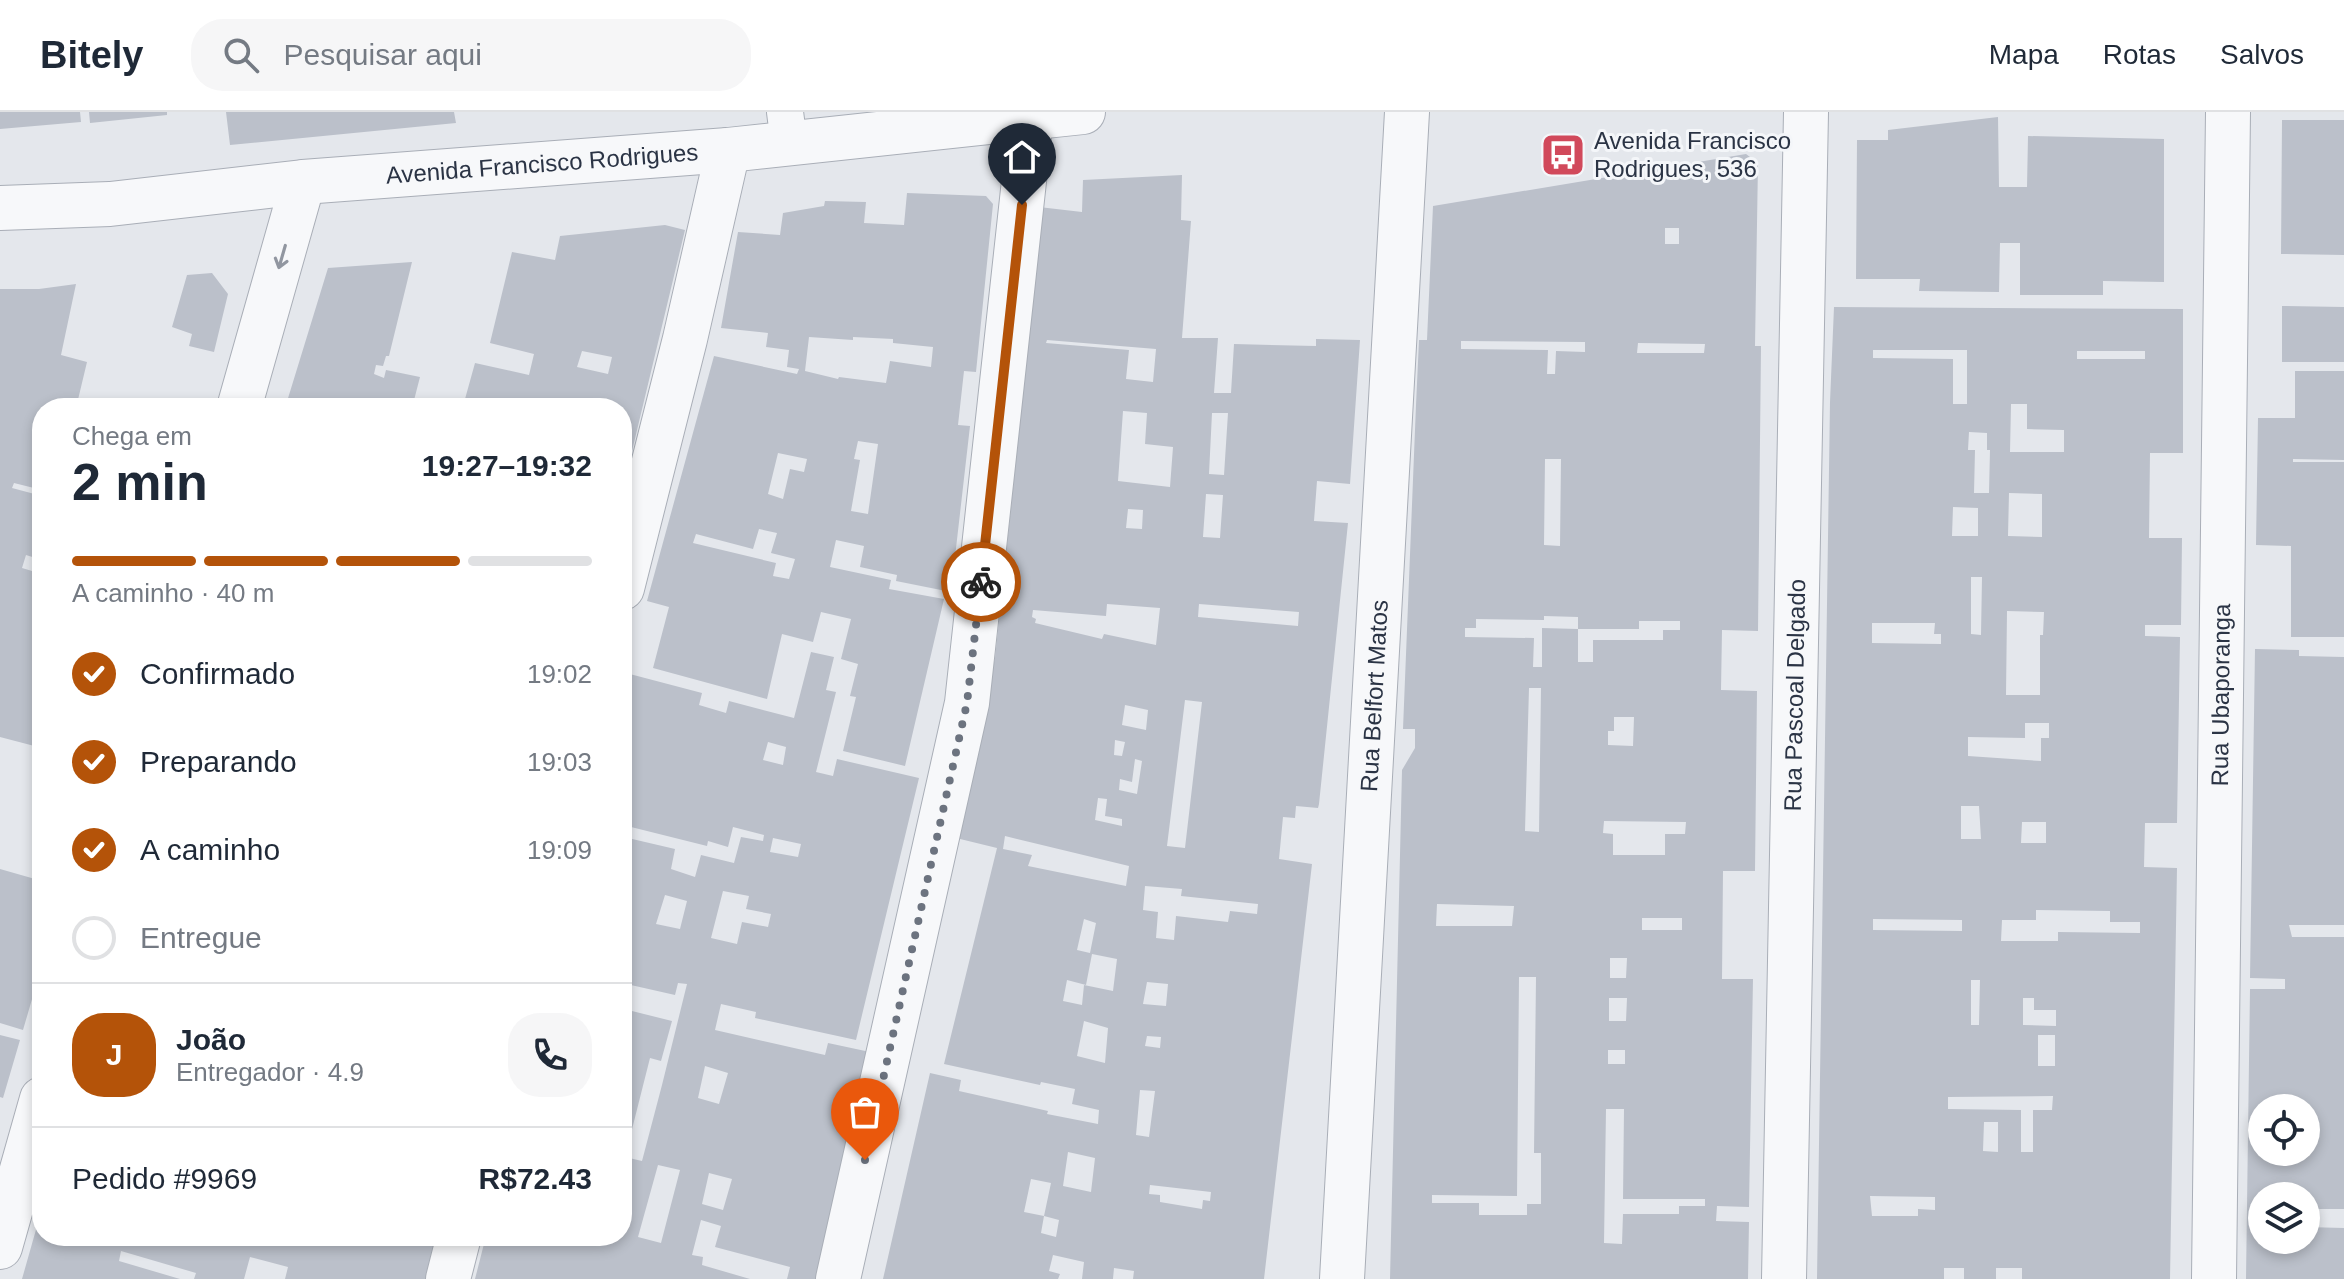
<!DOCTYPE html>
<html lang="pt">
<meta charset="utf-8">
<style>
:root{--surface:#fff;--page:#f6f6f7;--text:#1f2937;--muted:#747a83;--line:#e0e1e3;--accent:#b45309}
body{margin:0;font-family:Helvetica,sans-serif;background:var(--page);color:var(--text);height:100vh;display:flex;flex-direction:column;font-size:30px;white-space:nowrap}
*{box-sizing:border-box;margin:0}
p{font-size:26px;color:var(--muted)}
.icon{flex:none;width:44px;height:44px;fill:none;stroke:currentColor;stroke-width:2;stroke-linecap:round;stroke-linejoin:round}
.map{position:relative;flex:1;overflow:hidden}
.panel{position:absolute;left:32px;top:286px;width:600px;height:848px;display:flex;flex-direction:column;background:var(--surface);border-radius:32px;box-shadow:0 4px 12px #0003}
.panel>*{flex:none}
.fabs{position:absolute;left:2248px;top:982px;display:grid;gap:16px}
.fabs a{display:grid;place-items:center;width:72px;height:72px;border-radius:50%;background:var(--surface);box-shadow:0 4px 12px #0003;font-size:40px}
.pin{position:absolute;display:grid;place-items:center;width:68px;height:68px;color:#fff;margin:-82px -34px;border-radius:50% 50% 50% 0;rotate:-45deg;box-shadow:0 0 8px #0007}
.pin .icon{rotate:45deg}
.courier{position:absolute;display:grid;place-items:center;width:80px;height:80px;margin:-40px;border:6px solid #b45309;border-radius:50%;background:#fff;color:#222;box-shadow:0 2px 10px #0007}
.overview em{font-style:normal;font-weight:700}
.overview div{display:flex;flex-direction:column-reverse}
.overview{display:flex;align-items:center;justify-content:space-between;height:136px;padding:0 40px}
h1{font-size:52px;font-weight:700;line-height:60px}
.bar{display:grid;grid-template-columns:repeat(4,1fr);gap:12px 8px;align-content:center;height:96px;padding:0 40px}
.bar i{height:10px;border-radius:6px;background:var(--line)}
.bar .active{background:var(--accent)}
.bar p{grid-column:span 4}
.line{display:flex;align-items:center;gap:20px;padding:0 40px;border-top:2px solid var(--line)}
.line div{flex:1}
.round{display:grid;place-items:center;flex:none;width:84px;height:84px;border-radius:32px;background:var(--page)}
ol{padding:0 40px;list-style:none}
li{display:flex;align-items:center;gap:24px;height:88px}
li p{margin-inline-start:auto}
li .icon{padding:8px;border-radius:50%;background:var(--accent);color:#fff;stroke-width:4}
li:last-child{color:var(--muted)}
li i{width:44px;height:44px;border:4px solid var(--line);border-radius:50%}
header{display:flex;align-items:center;gap:48px;box-sizing:border-box;height:112px;padding:0 40px;background:var(--surface);border-bottom:2px solid var(--line)}
header strong{font-size:38px}
nav{display:flex;gap:44px;margin-inline-start:auto;font-size:28px}
.search{width:560px;height:72px;background:var(--page);display:flex;align-items:center;gap:20px;box-sizing:border-box;padding:0 28px;border-radius:32px;color:var(--muted);font-size:30px}
.map>svg:first-child{display:block}
.building{fill:#bbc0ca;fill-rule:evenodd}
.lines{fill:none;stroke-linecap:round;stroke-linejoin:round}
.service-casing{stroke:#a9aeb7;stroke-width:38}
.minor-casing{stroke:#a9aeb7;stroke-width:46}
.service{stroke:#f7f8fa;stroke-width:36}
.minor{stroke:#f7f8fa;stroke-width:44}
.oneway{stroke:#9196a0}
.done{stroke:#6c737f;stroke-width:8;stroke-dasharray:0 14.4}
.route{stroke:#b45309;stroke-width:10}
.labels{text-anchor:middle;stroke-width:6;stroke-linejoin:round;paint-order:stroke}
.poi-label{font-size:24px;fill:#2b3445;stroke:#f4f6f9;text-anchor:start}
.street-label{font-size:24px;fill:#2b3445;stroke:#f4f6f9}
</style>
<header>
<strong>Bitely</strong>
<div class="search"><svg class="icon" aria-label="search" viewBox="0 0 24 24"><circle cx="10" cy="10" r="6"/><path d="M15 15l6 6"/></svg>Pesquisar aqui</div>
<nav><a>Mapa</a><a>Rotas</a><a>Salvos</a></nav>
</header>
<div class="map">
<svg width="2344" height="1167" viewBox="0 0 2344 1167">
<rect width="100%" height="100%" fill="#e4e7ec"/>
<path class="building" d="M 0,0 L 80,0 L 81,10 L 0,17 Z
M 89,0 L 167,0 L 167,3 L 90,11 Z
M 226,0 L 454,0 L 456,11 L 230,33 Z
M 1998,5 L 1999,75 L 2027,75 L 2028,24 L 2164,27 L 2164,170 L 2103,169 L 2103,183 L 2020,183 L 2020,131 L 2000,131 L 1999,180 L 1919,179 L 1920,167 L 1856,167 L 1857,28 L 1888,28 L 1888,18 Z
M 2282,8 L 2344,8 L 2344,143 L 2281,142 Z
M 1746,42 L 1758,51 L 1755,234 L 1761,234 L 1758,519 L 1722,518 L 1721,578 L 1757,579 L 1755,759 L 1723,759 L 1722,867 L 1753,867 L 1749,1095 L 1717,1094 L 1716,1109 L 1749,1110 L 1748,1167 L 1390,1167 L 1402,658 L 1415,636 L 1415,617 L 1403,617 L 1416,293 L 1419,228 L 1427,228 L 1433,94 ZM 1665,116 L 1679,116 L 1679,132 L 1665,132 ZM 1461,229 L 1585,230 L 1585,240 L 1556,239 L 1555,262 L 1547,262 L 1548,238 L 1461,237 ZM 1638,231 L 1705,232 L 1704,241 L 1637,241 ZM 1545,347 L 1561,347 L 1560,434 L 1544,433 ZM 1544,504 L 1578,505 L 1578,517 L 1639,517 L 1639,509 L 1680,509 L 1680,518 L 1663,518 L 1663,528 L 1593,528 L 1593,550 L 1578,550 L 1578,517 L 1542,516 L 1542,555 L 1533,555 L 1534,526 L 1465,525 L 1465,516 L 1476,516 L 1476,507 L 1544,508 ZM 1529,576 L 1541,576 L 1539,720 L 1525,719 ZM 1614,605 L 1634,605 L 1633,634 L 1608,633 L 1608,619 L 1614,619 ZM 1604,709 L 1686,710 L 1685,722 L 1665,722 L 1665,743 L 1613,743 L 1613,722 L 1603,721 ZM 1437,792 L 1514,794 L 1512,814 L 1436,814 ZM 1642,806 L 1682,806 L 1682,818 L 1642,818 ZM 1610,846 L 1627,846 L 1626,866 L 1610,866 ZM 1519,865 L 1536,865 L 1534,1041 L 1541,1041 L 1541,1092 L 1527,1092 L 1527,1103 L 1479,1103 L 1479,1091 L 1432,1091 L 1432,1083 L 1517,1084 ZM 1609,886 L 1627,886 L 1626,909 L 1609,909 ZM 1608,938 L 1625,938 L 1625,952 L 1608,952 ZM 1606,997 L 1624,997 L 1623,1087 L 1705,1087 L 1705,1094 L 1679,1094 L 1679,1102 L 1623,1102 L 1622,1132 L 1604,1131 Z
M 1182,63 L 1181,108 L 1191,109 L 1182,226 L 1218,226 L 1214,281 L 1231,281 L 1234,232 L 1316,234 L 1316,227 L 1360,228 L 1350,372 L 1317,369 L 1314,409 L 1348,411 L 1319,692 L 1318,696 L 1296,694 L 1295,706 L 1283,705 L 1279,747 L 1312,752 L 1264,1167 L 1133,1167 L 1134,1159 L 1114,1156 L 1113,1167 L 1082,1167 L 1084,1150 L 1053,1143 L 1049,1159 L 1060,1162 L 1058,1167 L 883,1167 L 930,961 L 961,968 L 959,979 L 1048,999 L 1047,1002 L 1098,1012 L 1099,998 L 1072,992 L 1075,977 L 1041,970 L 1040,973 L 944,952 L 997,736 L 956,726 L 995,546 L 1029,226 L 1039,95 L 1082,100 L 1083,68 ZM 1047,228 L 1156,237 L 1153,270 L 1126,267 L 1129,238 L 1046,231 ZM 1123,299 L 1147,301 L 1145,332 L 1173,335 L 1170,375 L 1118,369 ZM 1212,301 L 1228,301 L 1224,363 L 1209,362 ZM 1206,382 L 1223,383 L 1220,426 L 1203,425 ZM 1128,397 L 1143,398 L 1142,417 L 1126,416 ZM 1107,492 L 1160,496 L 1156,533 L 1104,522 L 1102,527 L 1035,511 L 1036,507 L 1032,505 L 1033,498 L 1106,504 ZM 1199,492 L 1299,500 L 1298,514 L 1198,505 ZM 1185,588 L 1202,590 L 1185,736 L 1167,734 ZM 1125,593 L 1148,598 L 1146,618 L 1122,613 ZM 1115,628 L 1125,630 L 1122,644 L 1114,643 ZM 1135,647 L 1142,649 L 1137,682 L 1119,678 L 1120,667 L 1132,670 ZM 1098,686 L 1107,687 L 1105,704 L 1122,707 L 1122,714 L 1095,708 ZM 1005,724 L 1129,754 L 1126,774 L 1028,754 L 1032,743 L 1003,737 ZM 1145,774 L 1182,777 L 1181,784 L 1258,792 L 1257,802 L 1230,799 L 1228,810 L 1176,804 L 1174,828 L 1156,826 L 1158,800 L 1143,798 ZM 1084,807 L 1096,811 L 1090,841 L 1077,838 ZM 1092,842 L 1117,847 L 1113,879 L 1084,873 L 1082,893 L 1063,889 L 1067,868 L 1086,873 ZM 1147,870 L 1168,872 L 1166,894 L 1143,892 ZM 1084,909 L 1108,916 L 1105,951 L 1077,944 ZM 1147,924 L 1161,925 L 1160,936 L 1145,934 ZM 1140,978 L 1155,979 L 1149,1025 L 1136,1023 ZM 1068,1040 L 1095,1046 L 1091,1080 L 1063,1074 ZM 1031,1067 L 1051,1071 L 1044,1104 L 1024,1100 ZM 1150,1073 L 1211,1080 L 1210,1089 L 1203,1088 L 1202,1097 L 1160,1090 L 1160,1083 L 1149,1082 ZM 1044,1104 L 1059,1108 L 1056,1125 L 1041,1121 Z
M 907,81 L 986,84 L 993,92 L 976,260 L 964,259 L 958,313 L 970,314 L 951,480 L 896,469 L 897,463 L 860,455 L 864,434 L 836,428 L 830,455 L 891,468 L 889,477 L 944,487 L 905,654 L 843,639 L 856,585 L 850,584 L 858,552 L 841,547 L 851,507 L 821,500 L 813,530 L 782,522 L 767,587 L 653,556 L 669,495 L 647,489 L 714,244 L 797,262 L 799,257 L 787,255 L 789,238 L 766,235 L 768,221 L 721,216 L 738,120 L 780,123 L 783,101 L 824,94 L 825,89 L 866,90 L 864,111 L 904,113 ZM 809,225 L 853,228 L 853,225 L 893,227 L 893,231 L 933,235 L 931,255 L 890,249 L 886,271 L 839,265 L 838,267 L 805,259 ZM 858,329 L 878,332 L 868,402 L 851,399 L 860,348 L 854,347 ZM 778,341 L 807,347 L 804,360 L 790,357 L 783,387 L 768,382 ZM 759,417 L 777,421 L 771,441 L 795,447 L 789,467 L 773,464 L 776,451 L 693,431 L 696,422 L 753,437 Z
M 665,113 L 685,118 L 626,364 L 622,363 L 622,296 L 490,296 L 491,293 L 465,287 L 475,251 L 529,263 L 534,242 L 490,231 L 512,140 L 555,148 L 560,124 ZM 582,239 L 612,245 L 608,262 L 577,255 Z
M 412,150 L 389,244 L 386,244 L 383,254 L 376,253 L 374,262 L 384,266 L 386,258 L 420,265 L 412,296 L 285,296 L 328,156 Z
M 212,161 L 228,182 L 214,240 L 189,234 L 192,222 L 172,215 L 187,163 Z
M 76,172 L 61,243 L 87,250 L 76,296 L 42,296 L 42,378 L 14,371 L 12,376 L 42,384 L 42,448 L 26,443 L 22,456 L 42,462 L 42,636 L 0,625 L 0,177 L 39,177 Z
M 2282,194 L 2344,195 L 2344,250 L 2282,250 Z
M 1834,195 L 2183,197 L 2183,341 L 2150,341 L 2149,426 L 2182,426 L 2181,513 L 2145,513 L 2145,524 L 2180,525 L 2177,711 L 2145,711 L 2144,755 L 2177,756 L 2170,1167 L 2022,1167 L 2022,1156 L 1996,1156 L 1996,1167 L 1964,1167 L 1964,1156 L 1944,1156 L 1944,1167 L 1817,1167 L 1830,290 ZM 1873,238 L 1967,238 L 1967,292 L 1953,292 L 1953,247 L 1873,246 ZM 2077,239 L 2145,239 L 2145,247 L 2077,247 ZM 2011,292 L 2027,292 L 2027,317 L 2064,318 L 2064,340 L 2010,340 ZM 1969,320 L 1987,321 L 1987,338 L 1990,338 L 1989,381 L 1974,381 L 1975,338 L 1968,338 ZM 2009,381 L 2042,382 L 2042,425 L 2008,424 ZM 1953,395 L 1978,396 L 1978,424 L 1952,424 ZM 1971,465 L 1982,465 L 1981,523 L 1971,522 ZM 2007,499 L 2044,500 L 2043,523 L 2040,523 L 2040,583 L 2006,583 ZM 1872,511 L 1935,511 L 1934,522 L 1941,522 L 1941,532 L 1872,531 ZM 2025,611 L 2049,611 L 2049,626 L 2041,626 L 2041,649 L 1968,644 L 1968,625 L 2025,626 ZM 1961,694 L 1979,694 L 1981,727 L 1961,727 ZM 2022,710 L 2046,710 L 2046,731 L 2021,731 ZM 2036,798 L 2110,799 L 2110,810 L 2140,810 L 2140,821 L 2058,820 L 2058,829 L 2001,829 L 2002,808 L 2036,808 ZM 1873,807 L 1962,808 L 1962,819 L 1873,818 ZM 1971,868 L 1980,868 L 1979,913 L 1971,913 ZM 2023,886 L 2034,886 L 2034,898 L 2056,898 L 2056,914 L 2023,913 ZM 2038,923 L 2055,923 L 2055,954 L 2038,954 ZM 2053,984 L 2052,998 L 2033,998 L 2033,1040 L 2021,1040 L 2021,998 L 1948,997 L 1948,985 ZM 1984,1010 L 1998,1010 L 1998,1040 L 1983,1039 ZM 1870,1084 L 1935,1085 L 1935,1098 L 1918,1097 L 1918,1104 L 1872,1104 Z
M 2295,259 L 2344,259 L 2344,348 L 2293,347 L 2293,350 L 2344,350 L 2344,525 L 2291,525 L 2291,434 L 2256,433 L 2258,306 L 2295,306 Z
M 2255,537 L 2299,538 L 2299,544 L 2344,545 L 2344,813 L 2289,813 L 2292,825 L 2344,825 L 2344,1097 L 2306,1097 L 2306,1084 L 2262,1084 L 2262,1128 L 2306,1128 L 2306,1115 L 2344,1116 L 2344,1167 L 2246,1167 L 2250,877 L 2285,877 L 2285,867 L 2250,866 ZM 2262,996 L 2306,996 L 2306,1040 L 2262,1040 Z
M 811,540 L 834,545 L 826,578 L 836,580 L 816,660 L 833,664 L 837,647 L 919,666 L 856,928 L 755,906 L 756,900 L 721,892 L 715,918 L 825,943 L 828,931 L 884,943 L 832,1167 L 787,1167 L 790,1155 L 715,1135 L 721,1114 L 701,1108 L 692,1143 L 703,1145 L 702,1153 L 750,1167 L 475,1167 L 486,1124 L 578,1124 L 601,1131 L 603,1124 L 622,1124 L 622,883 L 627,885 L 624,897 L 672,909 L 661,949 L 650,946 L 625,1045 L 642,1049 L 662,973 L 687,872 L 678,871 L 675,883 L 622,871 L 622,577 L 626,561 L 702,581 L 699,593 L 726,601 L 729,589 L 794,606 ZM 768,630 L 786,635 L 783,653 L 763,648 ZM 631,715 L 707,734 L 708,729 L 728,735 L 733,715 L 764,723 L 763,729 L 741,725 L 734,751 L 701,743 L 695,765 L 671,757 L 675,737 L 628,726 ZM 773,726 L 801,732 L 798,745 L 770,740 ZM 723,779 L 749,784 L 746,797 L 771,802 L 768,815 L 742,810 L 737,832 L 711,826 ZM 665,783 L 687,789 L 680,817 L 656,812 ZM 705,954 L 728,961 L 719,992 L 698,986 ZM 658,1053 L 680,1058 L 661,1131 L 638,1125 ZM 709,1061 L 732,1067 L 723,1098 L 702,1092 Z
M 0,757 L 42,769 L 42,853 L 23,918 L 0,911 Z
M 0,923 L 20,928 L 3,986 L 0,985 Z
M 41,1100 L 42,1124 L 208,1124 L 227,1130 L 229,1124 L 437,1124 L 426,1167 L 285,1167 L 288,1155 L 250,1145 L 244,1167 L 194,1167 L 196,1161 L 121,1139 L 119,1149 L 180,1167 L 22,1167 Z"/>
<g class="lines">
<g class="service-casing">
<path id="service" d="M 785,0 L 789,31"/>
</g>
<g class="minor-casing">
<g id="minor">
<path id="s1" d="M 0,96 L 110,92 L 303,70 L 728,38 L 1083,0"/>
<path d="M 239,296 L 303,70"/>
<path d="M 622,476 L 685,227 L 728,38"/>
<path d="M 0,1135 L 42,987"/>
<path d="M 448,1167 L 459,1124"/>
<path d="M 838,1167 L 967,591 L 1031,5"/>
<path id="s2" d="M 1342,1167 L 1407,0"/>
<path id="s3" d="M 1784,1167 L 1806,0"/>
<path id="s4" d="M 2214,1167 L 2228,0"/>
</g>
</g>
<use href="#service" class="service"/>
<use href="#minor" class="minor"/>
</g>
<defs><path id="oneway-shaft" d="M-6 0H5M1.5-3L5.5 0L1.5 3" fill="none" stroke-width="1.6" stroke-linecap="round" stroke-linejoin="round" transform="scale(2)"/></defs>
<use class="oneway" href="#oneway-shaft" transform="translate(282 145) rotate(106)"/>
<g class="lines">
<path class="done" d="M 865,1048 L 967,591 L 981,470"/>
<path class="route" d="M 981,470 L 1022,93"/>
</g>
<defs>
<g id="bus-square" transform="scale(2.3)"><rect x="-9" y="-9" width="18" height="18" rx="4" fill="#d1495b" stroke="#f4f6f9"/><path d="M-5-6H5V4H4V6H2V4H-2V6H-4V4H-5ZM-3.5-4V0h7V-4ZM-3.5 1.2v1.5H-2V1.2ZM2 1.2v1.5H3.5V1.2Z" fill="#fff"/></g>
</defs>
<g fill-rule="evenodd">
<use href="#bus-square" x="1563" y="43"/>
</g>
<g class="labels">
<g class="poi-label">
<text x="1594" y="37">Avenida Francisco<tspan x="1594" dy="28">Rodrigues, 536</tspan></text>
</g>
<g class="street-label">
<text dy="8" stroke="none"><textPath href="#s1" startOffset="544">Avenida Francisco Rodrigues</textPath></text>
<text dy="8" stroke="none"><textPath href="#s2" startOffset="584">Rua Belfort Matos</textPath></text>
<text dy="8" stroke="none"><textPath href="#s3" startOffset="584">Rua Pascoal Delgado</textPath></text>
<text dy="8" stroke="none"><textPath href="#s4" startOffset="584">Rua Ubaporanga</textPath></text>
</g>
</g>
</svg>
<div class="fabs">
<a><svg class="icon" aria-label="locate" viewBox="0 0 24 24"><circle cx="12" cy="12" r="6"/><path d="M12 2v4M12 18v4M2 12h4M18 12h4"/></svg></a>
<a><svg class="icon" aria-label="layers" viewBox="0 0 24 24"><path d="M12 4l9 5-9 5-9-5zM3 14l9 5 9-5"/></svg></a>
</div>
<div class="pin" style="left:865px;top:1048px;background:#ea580c"><svg class="icon" aria-label="bag" viewBox="0 0 24 24"><path d="M5 8h14l-1 12H6zM9 8a3 3 0 0 1 6 0"/></svg></div>
<div class="pin" style="left:1022px;top:93px;background:#1f2937"><svg class="icon" aria-label="home" viewBox="0 0 24 24"><path d="M3 11l9-7 9 7M6 9v11h12V9"/></svg></div>
<div class="courier" style="left:981px;top:470px"><svg class="icon" aria-label="bike" viewBox="0 0 24 24"><circle cx="6" cy="16" r="4"/><circle cx="18" cy="16" r="4"/><path d="M6 16l4-8h5l3 8M10 8l3 8H6M13 5h3"/></svg></div>
<section class="panel">
<div class="overview"><div><h1>2 min</h1><p>Chega em</p></div><em>19:27–19:32</em></div>
<div class="bar"><i class="active"></i><i class="active"></i><i class="active"></i><i></i><p>A caminho · 40 m</p></div>
<ol>
<li><svg class="icon" aria-label="check" viewBox="0 0 24 24"><path d="M5 12l5 5 9-10"/></svg>Confirmado<p>19:02</p></li>
<li><svg class="icon" aria-label="check" viewBox="0 0 24 24"><path d="M5 12l5 5 9-10"/></svg>Preparando<p>19:03</p></li>
<li><svg class="icon" aria-label="check" viewBox="0 0 24 24"><path d="M5 12l5 5 9-10"/></svg>A caminho<p>19:09</p></li>
<li><i></i>Entregue</li>
</ol>
<div class="line" style="height:144px"><b class="round" style="background:var(--accent);color:#fff">J</b><div><b>João</b><p>Entregador · 4.9</p></div><a class="round"><svg class="icon" aria-label="phone" viewBox="0 0 24 24"><path d="M5 4h4l2 5-3 2q2 4 5 5l2-3 5 2v4C11 20 4 13 5 4z"/></svg></a></div>
<div class="line" style="height:104px"><div>Pedido #9969</div><b>R$72.43</b></div>
</section>
</div>
